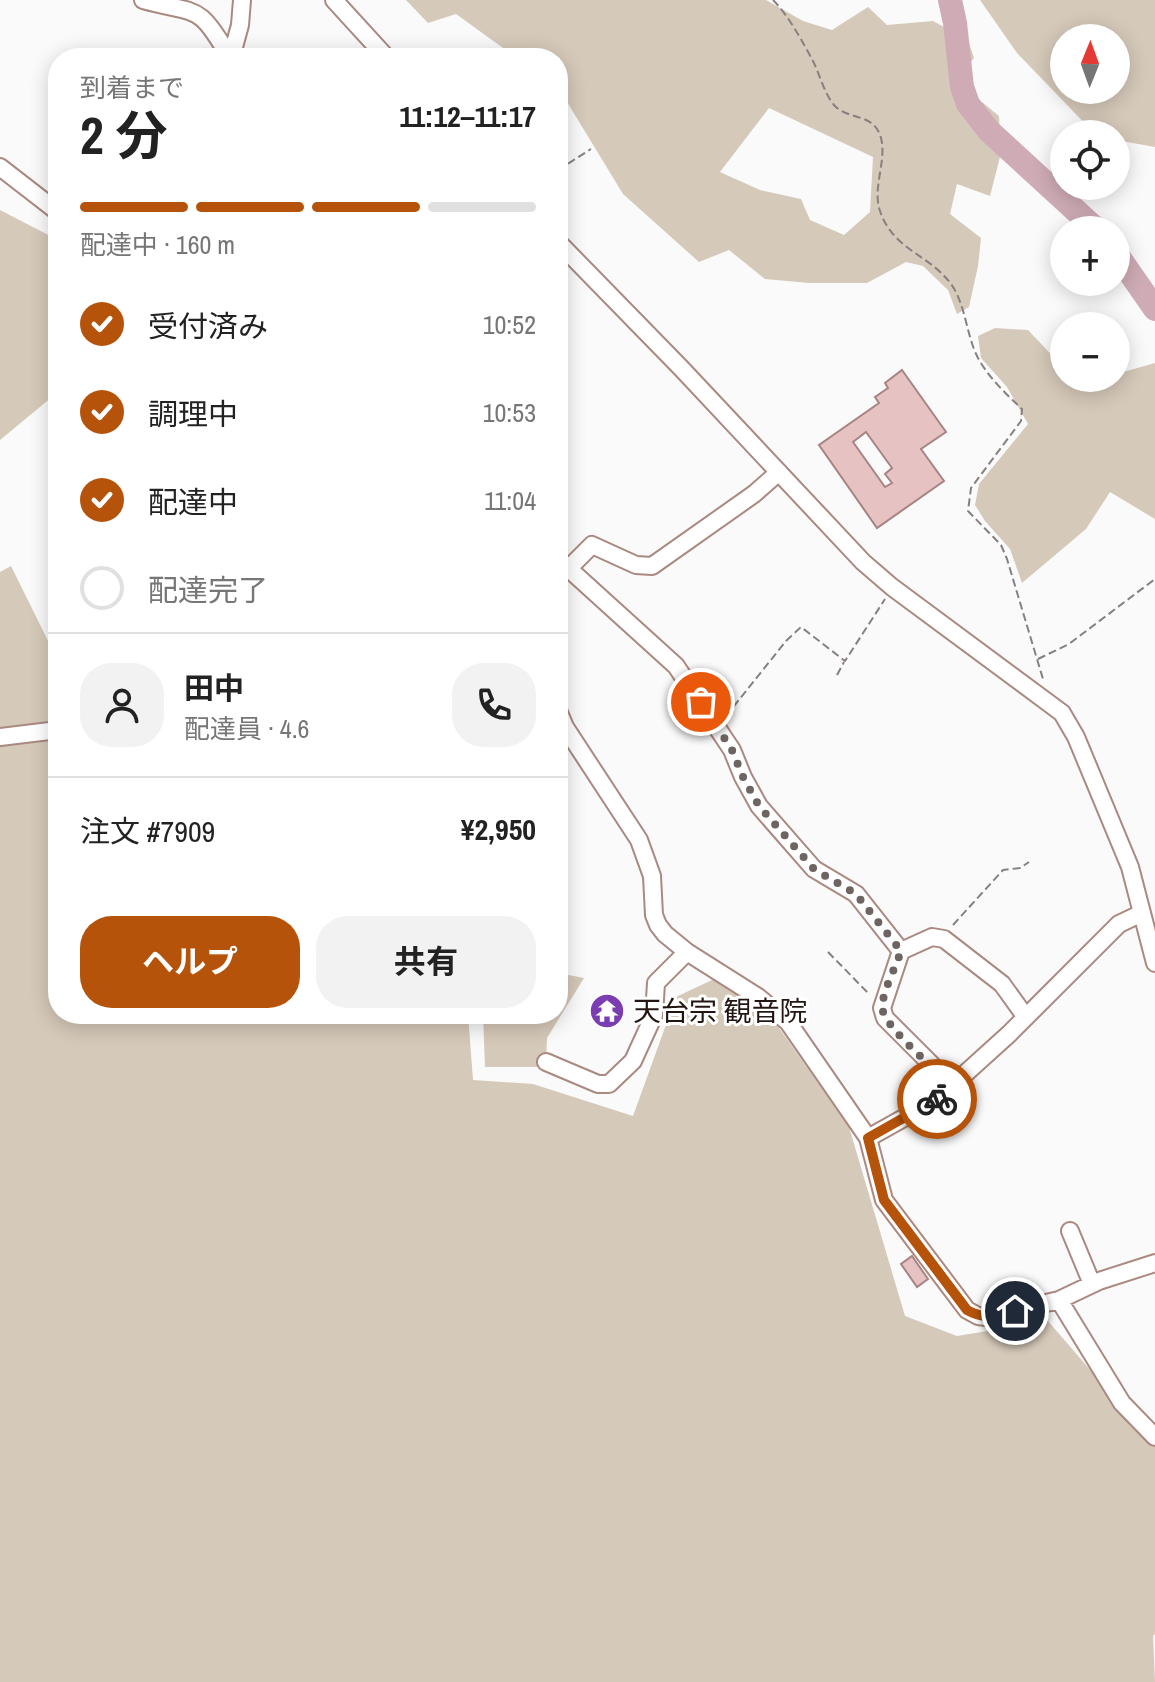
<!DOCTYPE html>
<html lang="ja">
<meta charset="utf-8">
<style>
:root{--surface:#fff;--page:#f2f2f2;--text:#222;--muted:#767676;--line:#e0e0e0;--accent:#b45309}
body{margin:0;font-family:"Archivo Narrow","Noto Sans JP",sans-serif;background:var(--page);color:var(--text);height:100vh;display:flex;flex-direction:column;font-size:30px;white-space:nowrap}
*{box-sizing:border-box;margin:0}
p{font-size:26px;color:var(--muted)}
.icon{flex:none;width:44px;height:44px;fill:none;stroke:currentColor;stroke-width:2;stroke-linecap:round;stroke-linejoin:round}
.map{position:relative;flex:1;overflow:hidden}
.details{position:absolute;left:48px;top:48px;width:520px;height:976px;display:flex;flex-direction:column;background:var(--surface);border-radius:32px;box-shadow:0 4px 20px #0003}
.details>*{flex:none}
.needle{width:52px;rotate:1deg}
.tools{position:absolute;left:1050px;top:24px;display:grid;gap:16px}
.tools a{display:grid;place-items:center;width:80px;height:80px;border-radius:50%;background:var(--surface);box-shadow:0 4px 20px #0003;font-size:40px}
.pin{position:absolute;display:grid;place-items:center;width:68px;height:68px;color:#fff;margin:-34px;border:4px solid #fff;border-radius:50%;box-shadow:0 2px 8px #0007}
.courier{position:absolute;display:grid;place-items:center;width:80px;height:80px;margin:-40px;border:6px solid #b45309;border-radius:50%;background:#fff;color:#222;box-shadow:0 2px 10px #0007}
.head em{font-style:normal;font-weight:700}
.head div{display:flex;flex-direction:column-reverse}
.head{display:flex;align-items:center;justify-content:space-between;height:136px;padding:0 32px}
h1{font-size:52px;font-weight:700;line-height:60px}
.bar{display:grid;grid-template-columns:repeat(4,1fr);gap:12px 8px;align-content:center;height:96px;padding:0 32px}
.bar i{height:10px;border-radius:6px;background:var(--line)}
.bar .current{background:var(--accent)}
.bar p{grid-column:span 4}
.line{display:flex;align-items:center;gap:20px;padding:0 32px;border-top:2px solid var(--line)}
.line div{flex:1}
.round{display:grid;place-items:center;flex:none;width:84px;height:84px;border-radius:32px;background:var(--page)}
ol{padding:0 32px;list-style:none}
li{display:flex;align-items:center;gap:24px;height:88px}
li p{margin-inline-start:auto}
li .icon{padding:8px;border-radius:50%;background:var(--accent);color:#fff;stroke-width:4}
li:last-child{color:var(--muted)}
li i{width:44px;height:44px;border:4px solid var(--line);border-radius:50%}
.primary-button{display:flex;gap:16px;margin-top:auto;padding:16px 32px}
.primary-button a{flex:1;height:92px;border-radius:32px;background:var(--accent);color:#fff;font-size:32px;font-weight:700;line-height:92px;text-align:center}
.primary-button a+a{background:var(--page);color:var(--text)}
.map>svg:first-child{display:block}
.green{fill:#d5c9b9;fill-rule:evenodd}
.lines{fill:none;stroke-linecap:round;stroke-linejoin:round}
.river{stroke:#cfacb5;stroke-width:24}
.building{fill:#e7c2c2;stroke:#a78484;stroke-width:2;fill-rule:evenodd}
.minor-casing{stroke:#aa8980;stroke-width:20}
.path{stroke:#87807f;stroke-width:2;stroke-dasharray:8 4;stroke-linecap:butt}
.minor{stroke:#fff;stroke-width:16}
.done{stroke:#6e6563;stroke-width:8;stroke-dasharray:0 14.4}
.route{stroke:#b45309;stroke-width:10}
.labels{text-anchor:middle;stroke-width:6;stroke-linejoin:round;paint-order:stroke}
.poi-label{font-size:28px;fill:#221512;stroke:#fff;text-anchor:start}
</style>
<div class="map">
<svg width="1155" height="1682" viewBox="0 0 1155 1682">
<rect width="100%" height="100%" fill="#fafafa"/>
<path class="green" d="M 406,0 L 766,0 L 803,21 L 832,30 L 868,7 L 887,25 L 933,21 L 968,40 L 974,58 L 955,81 L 956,96 L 982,102 L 999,116 L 1001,153 L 990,196 L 957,184 L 950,214 L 981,238 L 978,266 L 969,307 L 957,314 L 948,290 L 923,266 L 906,262 L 867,283 L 809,283 L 765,279 L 729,250 L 699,262 L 623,194 L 564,97 L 558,92 L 558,58 L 517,58 L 456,14 L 428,23 ZM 769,108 L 873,157 L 870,212 L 844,235 L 810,220 L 801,199 L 760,190 L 720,172 Z
M 980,0 L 1155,0 L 1155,147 L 1116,140 L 1116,134 L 1095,134 L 1017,53 ZM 1064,38 L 1116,38 L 1116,90 L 1064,90 Z
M 0,210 L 58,240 L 58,392 L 0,440 Z
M 995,328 L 1028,330 L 1064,368 L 1064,378 L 1116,378 L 1116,374 L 1155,363 L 1155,519 L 1110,492 L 1086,529 L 1022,583 L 1010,549 L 985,521 L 975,505 L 979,484 L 1028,424 L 1007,387 L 981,358 L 978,336 Z
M 11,566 L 58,661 L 58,1014 L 468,1014 L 473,1080 L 533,1084 L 633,1116 L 676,997 L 714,979 L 770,1015 L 849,1127 L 905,1316 L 957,1336 L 1048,1321 L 1155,1445 L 1155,1634 L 1153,1636 L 1155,1682 L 0,1682 L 0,572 Z
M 558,973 L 584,978 L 547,1038 L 546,1067 L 485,1067 L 483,1014 L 558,1014 Z"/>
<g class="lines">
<path class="river" d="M 950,0 L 955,23 L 962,87 L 968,104 L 989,131 L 1097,230
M 1116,253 L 1155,309"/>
</g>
<path class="building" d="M 902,370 L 946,432 L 921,449 L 944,481 L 877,528 L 819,445 L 879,403 L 875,397 L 888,388 L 885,383 ZM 866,432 L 892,468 L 885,474 L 892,483 L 885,487 L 853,442 Z
M 912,1256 L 928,1279 L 917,1287 L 901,1264 Z"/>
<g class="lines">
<g class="minor-casing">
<path id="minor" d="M 143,0 C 198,15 198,2 230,58
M 334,0 L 387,58
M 231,58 L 240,25 L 242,0
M 0,167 L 58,212
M 558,242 L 681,368 L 863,562 L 892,587 L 1062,713 L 1076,737 L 1130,867 L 1155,963
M 558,559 L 676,666 L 732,750 L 743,777 L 759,806 L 814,869 L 856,894 L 901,951
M 569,568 L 592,545 L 636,565 L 652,566 L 754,494 L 779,472
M 558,710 L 565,727 L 639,840 L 652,876 L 654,915 L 658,925 L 665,934 L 687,952 L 758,997 L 788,1022 L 868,1138 L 884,1200 L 967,1310 L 978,1316 L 986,1317 L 1059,1300 L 1099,1281 L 1155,1263
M 0,737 L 58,730
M 901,951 L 882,1008 L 885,1018 L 952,1085
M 901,951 L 932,937 L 944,939 L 1002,984 L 1025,1016
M 546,1062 L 598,1084 L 609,1084 L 633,1061 L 654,1015 L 656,983 L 687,952
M 868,1138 L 936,1100 L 1009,1034 L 1119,924 L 1142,913
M 1070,1231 L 1092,1284
M 1059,1300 L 1122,1403 L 1155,1437"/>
</g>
<path class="path" d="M 773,0 C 789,16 802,41 813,61 C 820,75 824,93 834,105 C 848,121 874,112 881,138 C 887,161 872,188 880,211 C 893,250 929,254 951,284 C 966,305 966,335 978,358 C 989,378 1006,394 1022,409 L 1021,421 L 971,488 L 968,511 L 1001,545 L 1007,559 L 1043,679
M 558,170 L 591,149
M 1038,659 L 1069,644 L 1155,579
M 837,675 L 844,662
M 726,716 L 786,641 L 801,627 L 845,661 L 885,599
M 953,925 L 1003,870 L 1020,868 L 1029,862
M 828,952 L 869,994"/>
<use href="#minor" class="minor"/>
</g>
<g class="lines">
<path class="done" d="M 701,702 L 732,750 L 743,777 L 759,806 L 814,869 L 856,894 L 901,951 C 895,969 885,986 882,1005 C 880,1025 937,1070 952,1085 L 937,1099"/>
<path class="route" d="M 937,1099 L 868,1138 L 884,1200 L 967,1310 C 984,1320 997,1316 1015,1311"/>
</g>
<defs>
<g id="temple-disc" transform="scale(1.8)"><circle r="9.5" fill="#7a3db2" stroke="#fff"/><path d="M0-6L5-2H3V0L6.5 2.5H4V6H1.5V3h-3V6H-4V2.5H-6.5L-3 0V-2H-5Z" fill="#fff"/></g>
</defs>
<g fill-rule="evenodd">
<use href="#temple-disc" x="607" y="1011"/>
</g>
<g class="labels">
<g class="poi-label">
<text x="633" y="1021">天台宗 観音院</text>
</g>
</g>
</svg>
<div class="tools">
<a><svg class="needle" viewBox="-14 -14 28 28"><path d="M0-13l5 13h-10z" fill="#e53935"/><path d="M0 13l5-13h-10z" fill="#767676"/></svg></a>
<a><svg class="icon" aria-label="locate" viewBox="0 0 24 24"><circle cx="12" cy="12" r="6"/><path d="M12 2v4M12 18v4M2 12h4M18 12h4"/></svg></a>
<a>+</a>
<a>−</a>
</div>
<div class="pin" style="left:701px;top:702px;background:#ea580c"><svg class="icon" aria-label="bag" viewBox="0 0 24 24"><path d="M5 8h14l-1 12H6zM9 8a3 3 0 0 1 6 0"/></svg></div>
<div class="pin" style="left:1015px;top:1311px;background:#1f2937"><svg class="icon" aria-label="home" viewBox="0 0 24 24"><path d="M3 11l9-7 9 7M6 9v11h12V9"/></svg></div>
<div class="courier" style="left:937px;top:1099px"><svg class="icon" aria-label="bike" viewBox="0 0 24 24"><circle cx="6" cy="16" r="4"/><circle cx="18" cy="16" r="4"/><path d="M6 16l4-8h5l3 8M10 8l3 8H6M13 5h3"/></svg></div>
<section class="details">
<div class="head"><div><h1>2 分</h1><p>到着まで</p></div><em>11:12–11:17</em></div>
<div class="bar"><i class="current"></i><i class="current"></i><i class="current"></i><i></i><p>配達中 · 160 m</p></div>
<ol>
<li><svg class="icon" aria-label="check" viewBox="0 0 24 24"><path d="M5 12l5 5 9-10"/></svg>受付済み<p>10:52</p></li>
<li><svg class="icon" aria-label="check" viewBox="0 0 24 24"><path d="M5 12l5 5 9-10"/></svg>調理中<p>10:53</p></li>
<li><svg class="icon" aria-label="check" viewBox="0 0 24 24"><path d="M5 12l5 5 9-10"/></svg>配達中<p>11:04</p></li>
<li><i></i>配達完了</li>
</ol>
<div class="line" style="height:144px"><a class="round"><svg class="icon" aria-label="person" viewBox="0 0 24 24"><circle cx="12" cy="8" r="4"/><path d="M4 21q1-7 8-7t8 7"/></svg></a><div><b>田中</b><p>配達員 · 4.6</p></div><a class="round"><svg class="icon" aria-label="phone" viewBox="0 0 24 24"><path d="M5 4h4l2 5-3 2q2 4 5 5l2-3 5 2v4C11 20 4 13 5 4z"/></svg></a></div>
<div class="line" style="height:104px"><div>注文 #7909</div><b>¥2,950</b></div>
<div class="primary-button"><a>ヘルプ</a><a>共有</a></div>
</section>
</div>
